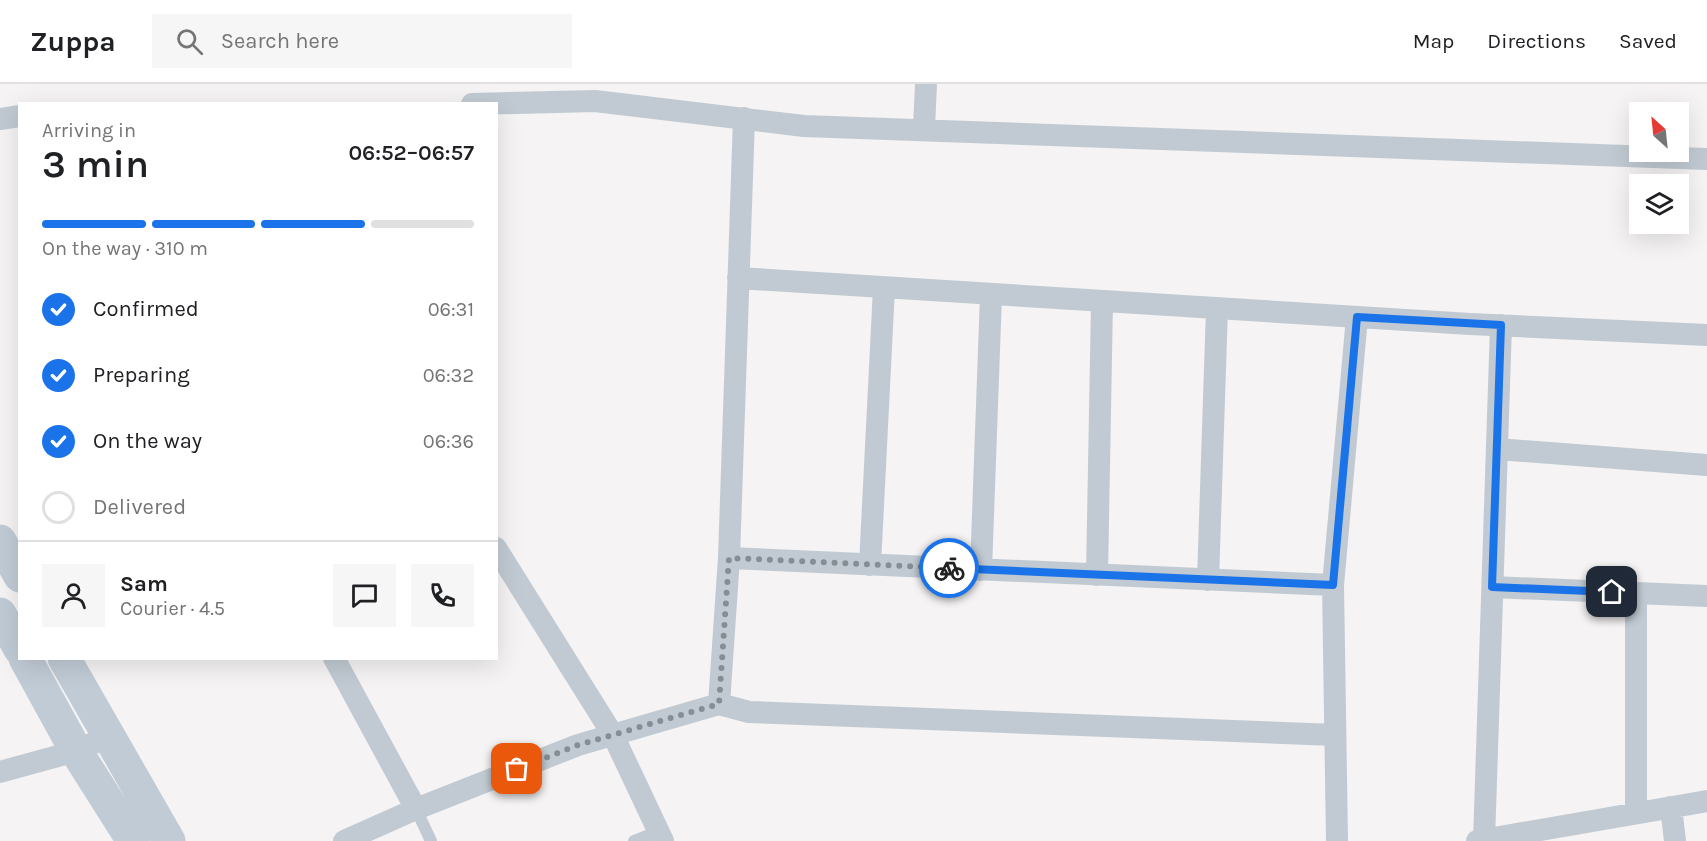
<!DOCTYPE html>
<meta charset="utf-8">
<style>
:root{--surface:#fff;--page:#f6f6f6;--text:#202124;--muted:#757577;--line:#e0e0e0;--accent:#1a73e8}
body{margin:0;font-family:Karla,sans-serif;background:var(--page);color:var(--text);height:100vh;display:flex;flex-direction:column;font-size:22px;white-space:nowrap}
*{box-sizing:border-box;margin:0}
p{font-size:20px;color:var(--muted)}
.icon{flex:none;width:33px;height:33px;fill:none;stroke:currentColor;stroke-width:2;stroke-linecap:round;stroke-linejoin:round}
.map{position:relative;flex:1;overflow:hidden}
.drawer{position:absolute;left:18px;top:18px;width:480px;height:558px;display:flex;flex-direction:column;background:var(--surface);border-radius:0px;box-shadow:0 6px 24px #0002}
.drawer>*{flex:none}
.needle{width:39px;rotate:333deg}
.tools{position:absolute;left:1629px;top:18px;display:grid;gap:12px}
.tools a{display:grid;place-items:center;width:60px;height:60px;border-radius:0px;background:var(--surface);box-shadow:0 6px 24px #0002;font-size:30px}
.pin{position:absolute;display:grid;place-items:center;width:51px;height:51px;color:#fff;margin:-26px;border-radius:12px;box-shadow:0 3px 9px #0006}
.courier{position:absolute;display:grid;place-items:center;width:60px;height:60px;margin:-30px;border:4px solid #1a73e8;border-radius:50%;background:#fff;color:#222;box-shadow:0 2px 8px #0007}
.head em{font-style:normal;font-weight:600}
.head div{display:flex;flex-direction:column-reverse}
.head{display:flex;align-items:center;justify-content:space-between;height:102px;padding:0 24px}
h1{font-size:39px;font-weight:600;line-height:45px}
.bar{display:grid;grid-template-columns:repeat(4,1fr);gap:9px 6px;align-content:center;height:72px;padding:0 24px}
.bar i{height:8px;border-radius:4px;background:var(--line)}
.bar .on{background:var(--accent)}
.bar p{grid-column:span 4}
.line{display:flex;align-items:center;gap:15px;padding:0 24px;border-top:2px solid var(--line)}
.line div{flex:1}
.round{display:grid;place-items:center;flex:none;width:63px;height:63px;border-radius:0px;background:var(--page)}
ol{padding:0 24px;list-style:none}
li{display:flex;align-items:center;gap:18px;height:66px}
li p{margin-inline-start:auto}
li .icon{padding:6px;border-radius:50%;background:var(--accent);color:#fff;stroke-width:4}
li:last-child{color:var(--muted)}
li i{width:33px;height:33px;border:3px solid var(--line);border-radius:50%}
header{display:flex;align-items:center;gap:36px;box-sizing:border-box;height:84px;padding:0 30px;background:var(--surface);border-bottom:2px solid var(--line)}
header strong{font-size:28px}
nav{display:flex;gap:33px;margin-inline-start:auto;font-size:21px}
.search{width:420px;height:54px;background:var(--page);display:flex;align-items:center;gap:15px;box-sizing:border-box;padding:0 21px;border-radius:0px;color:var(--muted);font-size:22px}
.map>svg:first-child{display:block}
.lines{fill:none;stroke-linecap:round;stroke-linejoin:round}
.lane{stroke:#c1cad2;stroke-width:12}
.street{stroke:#c1cad2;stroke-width:22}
.secondary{stroke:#c1cbd6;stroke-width:33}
.done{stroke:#868d94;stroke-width:6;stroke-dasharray:0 10.8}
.route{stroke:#1a73e8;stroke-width:8}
</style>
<header>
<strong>Zuppa</strong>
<div class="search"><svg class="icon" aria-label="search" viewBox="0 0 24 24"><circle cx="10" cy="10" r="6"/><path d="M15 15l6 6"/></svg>Search here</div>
<nav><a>Map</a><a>Directions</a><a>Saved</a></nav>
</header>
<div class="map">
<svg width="1707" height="757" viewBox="0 0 1707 757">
<rect width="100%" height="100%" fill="#f5f3f3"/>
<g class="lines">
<path class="lane" d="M 416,725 L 431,757
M 634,757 L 659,747"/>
<path class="street" d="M 472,20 L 595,17 L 804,42 L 1707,75
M 0,35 L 20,32
M 924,44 L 926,0
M 738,194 L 1470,240 L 1707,251
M 1497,365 L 1707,381
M 496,464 L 613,651 L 663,757
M 729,474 L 1333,501
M 870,481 L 884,204
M 981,486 L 991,211
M 1097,491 L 1102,218
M 1208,496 L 1217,224
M 1493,503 L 1707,512
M 1636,509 L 1636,727
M 334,574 L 416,725
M 719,620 L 749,628 L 1335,651
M 0,688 L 76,667 L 109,652
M 1671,723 L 1675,757
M 344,757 L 416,725 L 578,661 L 719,620 L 729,474 L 744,34
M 1337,757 L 1333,501 L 1357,233
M 1477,757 L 1707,717
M 1484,757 L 1501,241"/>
<path class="secondary" d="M 0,457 L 20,492
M 0,530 L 20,565
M 25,574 L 76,667 L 133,757
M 64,574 L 169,757"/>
</g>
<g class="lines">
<path class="done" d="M 517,685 L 578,661 L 719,620 L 729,474 L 949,484"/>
<path class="route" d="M 949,484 L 1333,501 L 1357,233 L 1501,241 L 1492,503 L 1612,508"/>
</g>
</svg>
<div class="tools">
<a><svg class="needle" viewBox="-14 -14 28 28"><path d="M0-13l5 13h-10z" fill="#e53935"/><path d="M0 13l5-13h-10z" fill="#757577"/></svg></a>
<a><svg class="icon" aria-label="layers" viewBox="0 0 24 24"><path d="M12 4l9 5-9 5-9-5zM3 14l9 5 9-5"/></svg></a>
</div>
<div class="pin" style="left:517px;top:685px;background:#ea580c"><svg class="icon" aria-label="bag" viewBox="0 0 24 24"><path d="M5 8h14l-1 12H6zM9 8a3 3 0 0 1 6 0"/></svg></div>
<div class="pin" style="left:1612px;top:508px;background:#1f2937"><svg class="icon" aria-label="home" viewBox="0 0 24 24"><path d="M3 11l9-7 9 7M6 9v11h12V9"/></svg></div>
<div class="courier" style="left:949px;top:484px"><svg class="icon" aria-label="bike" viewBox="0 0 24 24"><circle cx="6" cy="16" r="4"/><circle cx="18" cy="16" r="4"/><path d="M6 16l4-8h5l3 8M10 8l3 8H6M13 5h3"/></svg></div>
<section class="drawer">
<div class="head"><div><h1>3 min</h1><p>Arriving in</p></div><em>06:52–06:57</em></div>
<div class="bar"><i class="on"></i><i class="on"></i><i class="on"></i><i></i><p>On the way · 310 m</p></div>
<ol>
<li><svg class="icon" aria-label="check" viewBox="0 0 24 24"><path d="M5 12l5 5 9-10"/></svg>Confirmed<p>06:31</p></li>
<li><svg class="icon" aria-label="check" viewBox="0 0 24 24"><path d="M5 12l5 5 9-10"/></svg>Preparing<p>06:32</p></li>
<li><svg class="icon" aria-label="check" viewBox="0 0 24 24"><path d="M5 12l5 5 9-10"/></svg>On the way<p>06:36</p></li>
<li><i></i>Delivered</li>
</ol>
<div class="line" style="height:108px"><a class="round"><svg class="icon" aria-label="person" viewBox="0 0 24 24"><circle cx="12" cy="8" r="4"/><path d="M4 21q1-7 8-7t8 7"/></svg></a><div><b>Sam</b><p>Courier · 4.5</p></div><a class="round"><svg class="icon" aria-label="chat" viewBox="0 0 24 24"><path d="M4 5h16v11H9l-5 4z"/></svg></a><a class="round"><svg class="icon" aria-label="phone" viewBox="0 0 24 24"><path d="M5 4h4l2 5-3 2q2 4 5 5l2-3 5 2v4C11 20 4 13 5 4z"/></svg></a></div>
</section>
</div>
